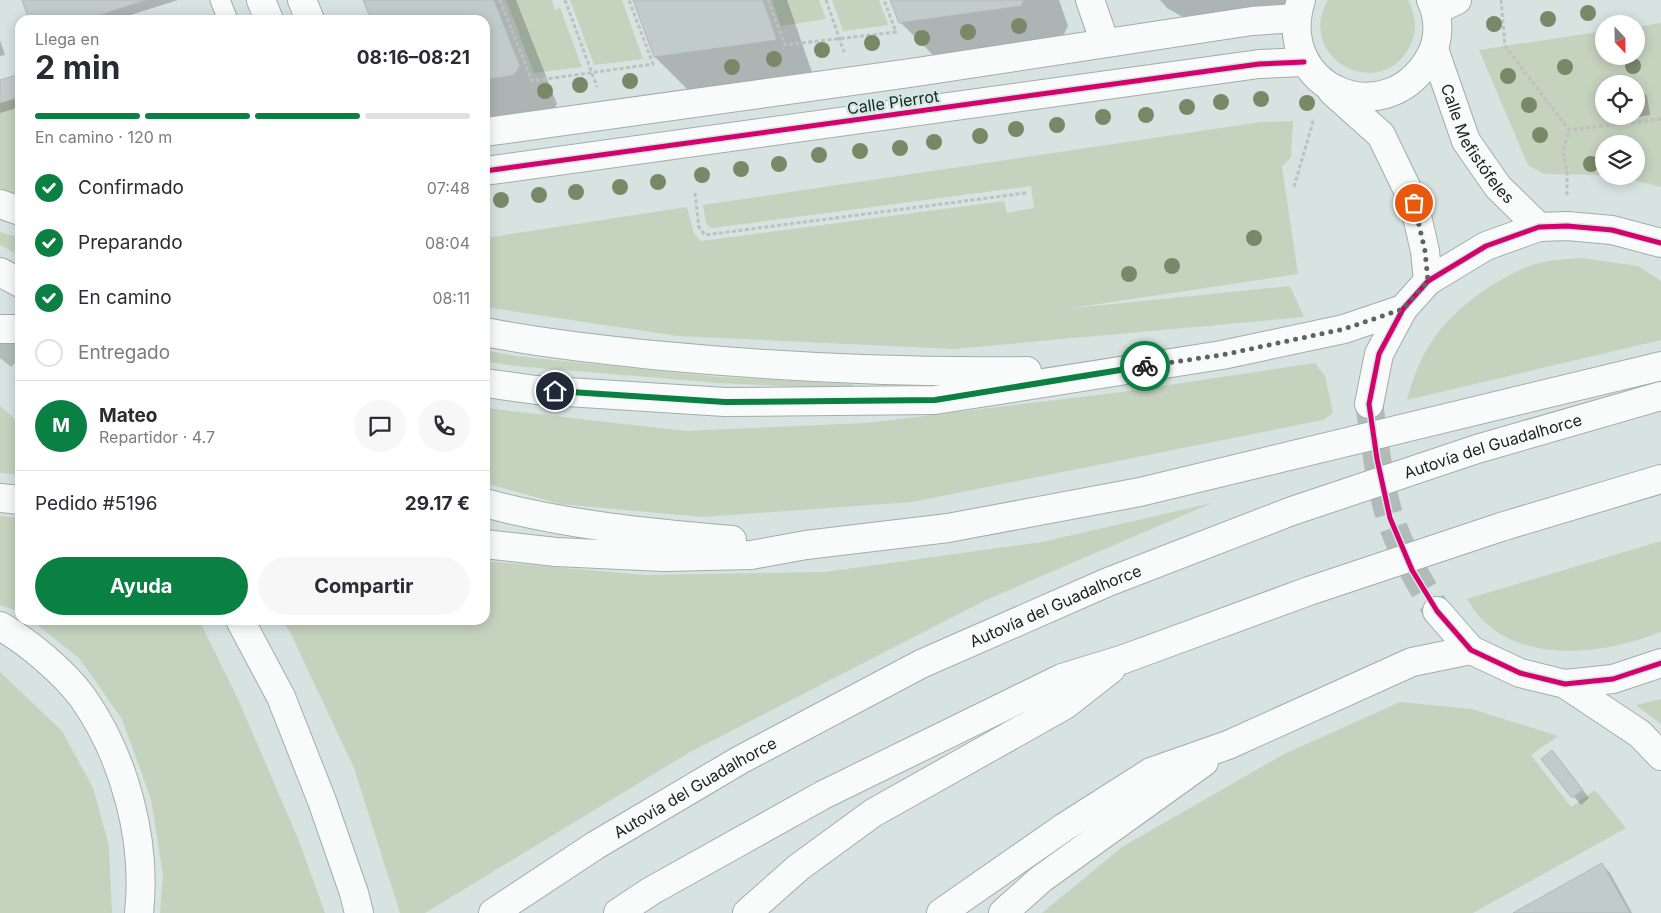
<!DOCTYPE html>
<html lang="es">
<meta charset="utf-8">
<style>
:root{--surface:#fff;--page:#f7f7f7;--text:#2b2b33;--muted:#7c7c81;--line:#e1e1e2;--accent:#0b8043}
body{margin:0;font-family:Inter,sans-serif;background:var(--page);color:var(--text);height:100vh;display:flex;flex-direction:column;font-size:19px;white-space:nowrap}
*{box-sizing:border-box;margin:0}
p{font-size:16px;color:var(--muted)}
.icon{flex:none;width:28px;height:28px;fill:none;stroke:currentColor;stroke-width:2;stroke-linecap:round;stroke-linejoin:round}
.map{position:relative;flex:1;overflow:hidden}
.drawer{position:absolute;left:15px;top:15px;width:475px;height:610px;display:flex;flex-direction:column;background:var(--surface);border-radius:15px;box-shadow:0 2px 12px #0003}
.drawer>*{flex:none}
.needle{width:32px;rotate:158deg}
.tools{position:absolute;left:1595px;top:15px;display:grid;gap:10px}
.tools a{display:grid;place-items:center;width:50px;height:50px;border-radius:50%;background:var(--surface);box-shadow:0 2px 12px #0003;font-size:25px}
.pin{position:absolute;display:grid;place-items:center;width:42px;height:42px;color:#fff;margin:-21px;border:2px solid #fff;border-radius:50%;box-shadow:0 1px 5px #0007}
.courier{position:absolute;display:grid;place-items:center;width:50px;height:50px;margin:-25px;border:4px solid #0b8043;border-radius:50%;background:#fff;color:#222;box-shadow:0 1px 6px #0007}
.head em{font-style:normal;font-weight:700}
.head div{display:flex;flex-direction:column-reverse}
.head{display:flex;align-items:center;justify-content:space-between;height:85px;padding:0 20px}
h1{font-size:32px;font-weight:700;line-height:38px}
.bar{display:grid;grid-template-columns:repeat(4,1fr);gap:8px 5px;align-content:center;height:60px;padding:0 20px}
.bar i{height:6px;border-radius:4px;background:var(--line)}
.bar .active{background:var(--accent)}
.bar p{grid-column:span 4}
.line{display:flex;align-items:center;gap:12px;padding:0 20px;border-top:1px solid var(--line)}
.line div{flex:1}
.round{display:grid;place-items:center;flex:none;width:52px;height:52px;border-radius:26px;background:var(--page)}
ol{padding:0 20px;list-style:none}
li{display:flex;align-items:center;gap:15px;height:55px}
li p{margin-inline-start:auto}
li .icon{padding:5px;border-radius:50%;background:var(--accent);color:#fff;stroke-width:4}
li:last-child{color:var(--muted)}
li i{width:28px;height:28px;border:2px solid var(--line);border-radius:50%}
.cta{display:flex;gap:10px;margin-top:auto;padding:10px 20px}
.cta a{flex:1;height:58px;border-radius:30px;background:var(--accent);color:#fff;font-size:20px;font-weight:700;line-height:58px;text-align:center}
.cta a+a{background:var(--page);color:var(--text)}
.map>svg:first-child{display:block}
.green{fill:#c4d2be;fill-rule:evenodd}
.shadow{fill:#0003}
.building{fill:#c1cbca;stroke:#afb9b8}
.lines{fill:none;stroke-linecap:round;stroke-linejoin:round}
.secondary-tunnel{stroke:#b1bcb9;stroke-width:28;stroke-dasharray:28 14;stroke-linecap:butt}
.highway-tunnel{stroke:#b1bcb9;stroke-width:28;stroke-dasharray:28 14;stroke-linecap:butt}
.lane-casing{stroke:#a3adaa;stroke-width:21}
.street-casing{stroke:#a3adaa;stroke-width:30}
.secondary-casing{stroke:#a3adaa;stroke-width:30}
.highway-casing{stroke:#a3adaa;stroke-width:30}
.path{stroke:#bdc1c0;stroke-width:3;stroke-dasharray:4 2.5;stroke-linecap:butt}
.lane{stroke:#f9fbfa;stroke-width:19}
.street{stroke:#f9fbfa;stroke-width:28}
.secondary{stroke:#f9fbfa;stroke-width:28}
.highway{stroke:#f9fbfa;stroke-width:28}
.cycleway-casing{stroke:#d2e8e2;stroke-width:8}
.cycleway{stroke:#d6006c;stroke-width:5}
.tree{fill:#798968}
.done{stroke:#5c6562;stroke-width:5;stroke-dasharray:0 9}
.route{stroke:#0b8043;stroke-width:6}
.labels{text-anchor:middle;stroke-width:4.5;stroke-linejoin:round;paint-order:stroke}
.street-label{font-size:16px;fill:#19211e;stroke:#d2e8e2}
</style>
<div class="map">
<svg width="1661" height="913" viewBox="0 0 1661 913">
<rect width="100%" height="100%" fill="#d7e3e0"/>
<path class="green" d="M 506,0 L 552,0 L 555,10 L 560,8 L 582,67 L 534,73 Z
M 570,0 L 622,0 L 643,59 L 594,65 Z
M 772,0 L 819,0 L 826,19 L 781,26 Z
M 832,0 L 879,0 L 888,25 L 843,31 Z
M 1328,0 L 1408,0 C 1415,14 1418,29 1411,44 C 1383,105 1294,59 1328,0 Z
M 1661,23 L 1661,187 L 1618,176 L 1636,176 L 1636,144 L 1604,144 L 1604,175 L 1544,174 L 1528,165 L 1479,50 L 1604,31 L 1604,56 L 1636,56 L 1636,27 ZM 1604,84 L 1636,84 L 1636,116 L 1604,116 Z
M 20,97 L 20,195 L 0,188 L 0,103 Z
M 1293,121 L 1291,157 L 1282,167 L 1298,274 L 1065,309 L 1290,286 L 1304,317 L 954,349 L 678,336 L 485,307 L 485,238 L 687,207 L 694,234 L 701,241 L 1004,201 L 1007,213 L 1034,208 L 1031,186 L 712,228 L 706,224 L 703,205 L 1261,122 Z
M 0,232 L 20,238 L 20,256 L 0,245 Z
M 1582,258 L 1638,266 L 1661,281 L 1661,340 L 1407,400 C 1413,376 1422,354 1437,334 C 1458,305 1509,269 1544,262 C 1556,259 1570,259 1582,258 Z
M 485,350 L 515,356 L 719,377 L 853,384 L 853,389 L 719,383 L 515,366 L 485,361 Z
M 1315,363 L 1325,376 L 1333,413 L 1323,420 L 912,502 L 703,517 L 560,504 L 485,483 L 485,408 L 686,431 L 866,423 L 1122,392 Z
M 0,406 L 20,424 L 20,475 L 0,473 Z
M 1212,503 L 986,600 L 690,752 L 425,913 L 400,913 L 354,768 L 290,632 L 282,620 L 485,620 L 485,561 L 645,575 L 825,572 L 1042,542 Z
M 0,516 L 20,518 L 20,612 L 0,605 Z
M 1661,541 L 1661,632 C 1599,656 1506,668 1467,599 Z
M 31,620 L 199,620 L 238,699 L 299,841 L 325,913 L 160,913 L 163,875 L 151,799 L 122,719 L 79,658 Z
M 0,672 L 62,731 L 93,788 L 109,846 L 112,913 L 0,913 Z
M 1661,699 L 1661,724 L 1636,705 Z
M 1400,702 L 1472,709 L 1558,736 L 1531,755 L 1571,807 L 1595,790 L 1626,828 L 1473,913 L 1042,913 L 1122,847 L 1284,754 Z"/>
<path class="shadow" d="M 24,0 L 178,0 L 115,20 L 30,20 Z
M 364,0 L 516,0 L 557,104 L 552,113 L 485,124 L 485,20 L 372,20 Z
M 635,0 L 787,0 L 814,78 L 693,95 L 655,57 Z
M 892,0 L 1059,0 L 1068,26 L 1059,44 L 938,60 L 900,22 Z
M 1160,0 L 1307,0 L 1303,7 L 1190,21 L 1167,8 Z
M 0,40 L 5,55 L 0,56 Z
M 20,75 L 20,107 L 0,113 L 0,81 Z
M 1636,89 L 1640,89 L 1647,96 L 1650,115 L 1621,120 L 1618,116 L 1636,116 Z
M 1543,759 L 1559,759 L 1589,798 L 1581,805 Z
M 1602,865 L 1610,873 L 1632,913 L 1516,913 Z"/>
<path class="building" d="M 22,0 L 147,0 L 84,20 L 29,20 Z
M 363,0 L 494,0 L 520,66 L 514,75 L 485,80 L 485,20 L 371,20 Z
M 633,0 L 763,0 L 777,40 L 654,57 Z
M 890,0 L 1024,0 L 1021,6 L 899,23 Z
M 20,74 L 20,97 L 0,103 L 0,80 Z
M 1640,87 L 1643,108 L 1636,109 L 1636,88 Z
M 1552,750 L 1583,790 L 1572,798 L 1541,759 Z
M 1602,863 L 1630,913 L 1513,913 Z"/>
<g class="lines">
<path class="secondary-tunnel" d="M 1369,404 C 1375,442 1379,482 1390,518 C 1401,551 1419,582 1437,611"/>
<path class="highway-tunnel" d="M 0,340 L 20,356"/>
<g class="lane-casing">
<path id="lane" d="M 220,0 L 228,20"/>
</g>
<g class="street-casing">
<g id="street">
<path d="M 261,0 L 269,20"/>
<path d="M 302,0 L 310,20"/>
<path d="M 1090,0 L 1105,43"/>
<path d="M 1301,0 C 1273,89 1388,136 1431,55 C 1440,38 1439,16 1431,0"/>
<path d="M 1436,10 L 1457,0"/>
<path id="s1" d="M 1434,49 L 1466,141 L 1498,187 L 1539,227"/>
<path d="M 1332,91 L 1381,135 L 1414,203 L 1425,251 L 1428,281"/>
<path d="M 485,132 L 910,73 L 1252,21 L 1296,18"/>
<path d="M 485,171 L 1259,64 L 1304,62"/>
</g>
</g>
<g class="secondary-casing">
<path id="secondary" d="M 1369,404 L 1379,354 L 1403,309 L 1428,281 L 1486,246 L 1539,227 L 1567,226 L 1612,230 L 1661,243
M 1437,611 L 1471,650 L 1520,673 L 1565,684 L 1613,679 L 1661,663
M 1565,684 L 1640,734 L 1661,756"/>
</g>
<g class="highway-casing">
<g id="highway">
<path d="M 0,204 L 20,211"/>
<path d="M 0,272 L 20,283"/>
<path d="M 0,329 L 20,329"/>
<path d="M 485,332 C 541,343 597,349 653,355 C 778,367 902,373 1027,371"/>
<path d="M 485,383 L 536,390 L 725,402 L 935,400 L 1222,355 L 1344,329 L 1403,309"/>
<path d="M 0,498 L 20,500"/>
<path d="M 485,503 C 566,525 649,533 732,540"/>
<path d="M 485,544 L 556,552 L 664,557 L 751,555 L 806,545 L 948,528 L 1140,492 L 1661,366"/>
<path d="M 240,620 L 281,697 L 322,801 L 354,893 L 359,913"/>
<path d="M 0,626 C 28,642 64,672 83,698 C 125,758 147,841 139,913"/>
<path id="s2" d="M 493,913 L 596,845 L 740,760 L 921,664 L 1108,582 L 1292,511 L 1477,449 L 1661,396"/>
<path d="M 618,913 L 651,891 L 823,795 L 1062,678 L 1124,659 L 1309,591 L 1501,527 L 1661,479"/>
<path d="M 747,913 L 799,867 L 873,813 L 1065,705 L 1111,669"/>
<path d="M 941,913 L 1063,828 L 1151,772 L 1228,745 L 1412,662 L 1471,650"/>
<path d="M 1003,913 L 1041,879 L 1204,762"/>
</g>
</g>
<path class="path" d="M 500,0 L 532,81 L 653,64 L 629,0
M 565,0 L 597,87
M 768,0 L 785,45 L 896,32 L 884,0
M 826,0 L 844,52
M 1501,0 L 1505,46 L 1569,130 L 1661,119
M 1294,187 L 1314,118
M 695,193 L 699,227 L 705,235 L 1026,193
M 1567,195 L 1567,173 L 1563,152 L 1569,130"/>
<use href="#lane" class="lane"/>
<use href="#street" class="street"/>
<use href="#secondary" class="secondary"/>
<use href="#highway" class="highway"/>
<g class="cycleway-casing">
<path id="cycleway" d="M 485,171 L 1259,64 L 1304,62
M 1661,243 L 1612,230 L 1567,226 L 1539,227 L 1486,246 L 1428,281 L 1403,309 L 1379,354 L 1369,404 L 1377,459 L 1390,518 L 1412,570 L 1437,611 L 1471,650 L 1520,673 L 1565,684 L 1613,679 L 1661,663"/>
</g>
<use href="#cycleway" class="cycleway"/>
</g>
<g class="tree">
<circle cx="1588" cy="13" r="8"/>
<circle cx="1548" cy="19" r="8"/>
<circle cx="1494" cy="24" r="8"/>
<circle cx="1019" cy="26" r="8"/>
<circle cx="968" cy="32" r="8"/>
<circle cx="922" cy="38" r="8"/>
<circle cx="872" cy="43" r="8"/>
<circle cx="822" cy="50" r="8"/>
<circle cx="774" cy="59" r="8"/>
<circle cx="1633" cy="66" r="8"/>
<circle cx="732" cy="67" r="8"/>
<circle cx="1565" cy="67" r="8"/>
<circle cx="1508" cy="76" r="8"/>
<circle cx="630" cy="81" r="8"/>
<circle cx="580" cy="85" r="8"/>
<circle cx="545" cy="91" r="8"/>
<circle cx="1261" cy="99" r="8"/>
<circle cx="1221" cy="102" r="8"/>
<circle cx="1307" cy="103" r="8"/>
<circle cx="1529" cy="105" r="8"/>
<circle cx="1187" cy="107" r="8"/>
<circle cx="1146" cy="115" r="8"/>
<circle cx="1103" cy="117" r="8"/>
<circle cx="1057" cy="125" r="8"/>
<circle cx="1016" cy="129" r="8"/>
<circle cx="1540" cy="135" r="8"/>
<circle cx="980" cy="136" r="8"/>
<circle cx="934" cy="142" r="8"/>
<circle cx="900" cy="148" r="8"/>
<circle cx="860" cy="151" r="8"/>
<circle cx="819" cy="155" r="8"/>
<circle cx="779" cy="164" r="8"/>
<circle cx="1591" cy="164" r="8"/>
<circle cx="741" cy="169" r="8"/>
<circle cx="702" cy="175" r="8"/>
<circle cx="658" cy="182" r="8"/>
<circle cx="620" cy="187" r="8"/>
<circle cx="576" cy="192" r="8"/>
<circle cx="539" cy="195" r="8"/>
<circle cx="501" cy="200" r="8"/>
<circle cx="1254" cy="238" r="8"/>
<circle cx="1172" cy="266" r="8"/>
<circle cx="1129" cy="274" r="8"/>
</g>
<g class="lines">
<path class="done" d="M 1145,366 L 1222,355 L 1344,329 L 1403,309 L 1428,281 L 1425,251 L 1414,203"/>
<path class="route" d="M 555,391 L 725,402 L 935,400 L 1145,366"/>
</g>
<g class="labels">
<g class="street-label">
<text transform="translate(893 102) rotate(-8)" y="6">Calle Pierrot</text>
<text dy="6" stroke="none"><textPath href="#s1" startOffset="105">Calle Mefistófeles</textPath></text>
<text dy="6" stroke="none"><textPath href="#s2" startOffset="1108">Autovía del Guadalhorce</textPath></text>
<text dy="6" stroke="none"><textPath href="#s2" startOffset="642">Autovía del Guadalhorce</textPath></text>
<text dy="6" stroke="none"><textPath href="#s2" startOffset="238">Autovía del Guadalhorce</textPath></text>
</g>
</g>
</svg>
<div class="tools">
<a><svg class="needle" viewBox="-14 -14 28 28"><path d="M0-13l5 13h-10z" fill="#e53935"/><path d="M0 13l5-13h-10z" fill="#7c7c81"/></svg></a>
<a><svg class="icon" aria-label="locate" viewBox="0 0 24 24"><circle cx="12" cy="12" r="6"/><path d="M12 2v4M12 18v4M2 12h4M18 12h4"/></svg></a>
<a><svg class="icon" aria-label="layers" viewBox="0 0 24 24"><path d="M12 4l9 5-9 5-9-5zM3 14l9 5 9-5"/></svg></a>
</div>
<div class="pin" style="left:1414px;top:203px;background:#ea580c"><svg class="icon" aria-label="bag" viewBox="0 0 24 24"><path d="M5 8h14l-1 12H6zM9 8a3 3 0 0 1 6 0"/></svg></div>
<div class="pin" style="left:555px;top:391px;background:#1f2937"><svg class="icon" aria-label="home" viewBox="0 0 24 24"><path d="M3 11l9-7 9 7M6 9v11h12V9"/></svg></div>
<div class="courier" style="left:1145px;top:366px"><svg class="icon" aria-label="bike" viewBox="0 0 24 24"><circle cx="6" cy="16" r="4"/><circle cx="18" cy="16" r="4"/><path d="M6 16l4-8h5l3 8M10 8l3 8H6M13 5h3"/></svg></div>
<section class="drawer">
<div class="head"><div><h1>2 min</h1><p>Llega en</p></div><em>08:16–08:21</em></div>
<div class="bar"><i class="active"></i><i class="active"></i><i class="active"></i><i></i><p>En camino · 120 m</p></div>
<ol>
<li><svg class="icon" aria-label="check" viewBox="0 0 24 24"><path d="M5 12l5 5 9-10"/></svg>Confirmado<p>07:48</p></li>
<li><svg class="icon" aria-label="check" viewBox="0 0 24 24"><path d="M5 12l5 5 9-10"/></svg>Preparando<p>08:04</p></li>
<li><svg class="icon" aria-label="check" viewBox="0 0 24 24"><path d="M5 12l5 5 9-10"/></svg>En camino<p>08:11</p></li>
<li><i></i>Entregado</li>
</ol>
<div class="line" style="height:90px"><b class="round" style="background:var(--accent);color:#fff">M</b><div><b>Mateo</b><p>Repartidor · 4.7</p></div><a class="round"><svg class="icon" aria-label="chat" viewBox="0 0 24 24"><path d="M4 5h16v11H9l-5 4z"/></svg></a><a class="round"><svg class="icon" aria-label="phone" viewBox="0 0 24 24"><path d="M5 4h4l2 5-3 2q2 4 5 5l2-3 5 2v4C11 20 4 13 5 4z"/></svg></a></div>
<div class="line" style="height:65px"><div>Pedido #5196</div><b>29.17 €</b></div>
<div class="cta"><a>Ayuda</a><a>Compartir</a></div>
</section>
</div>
